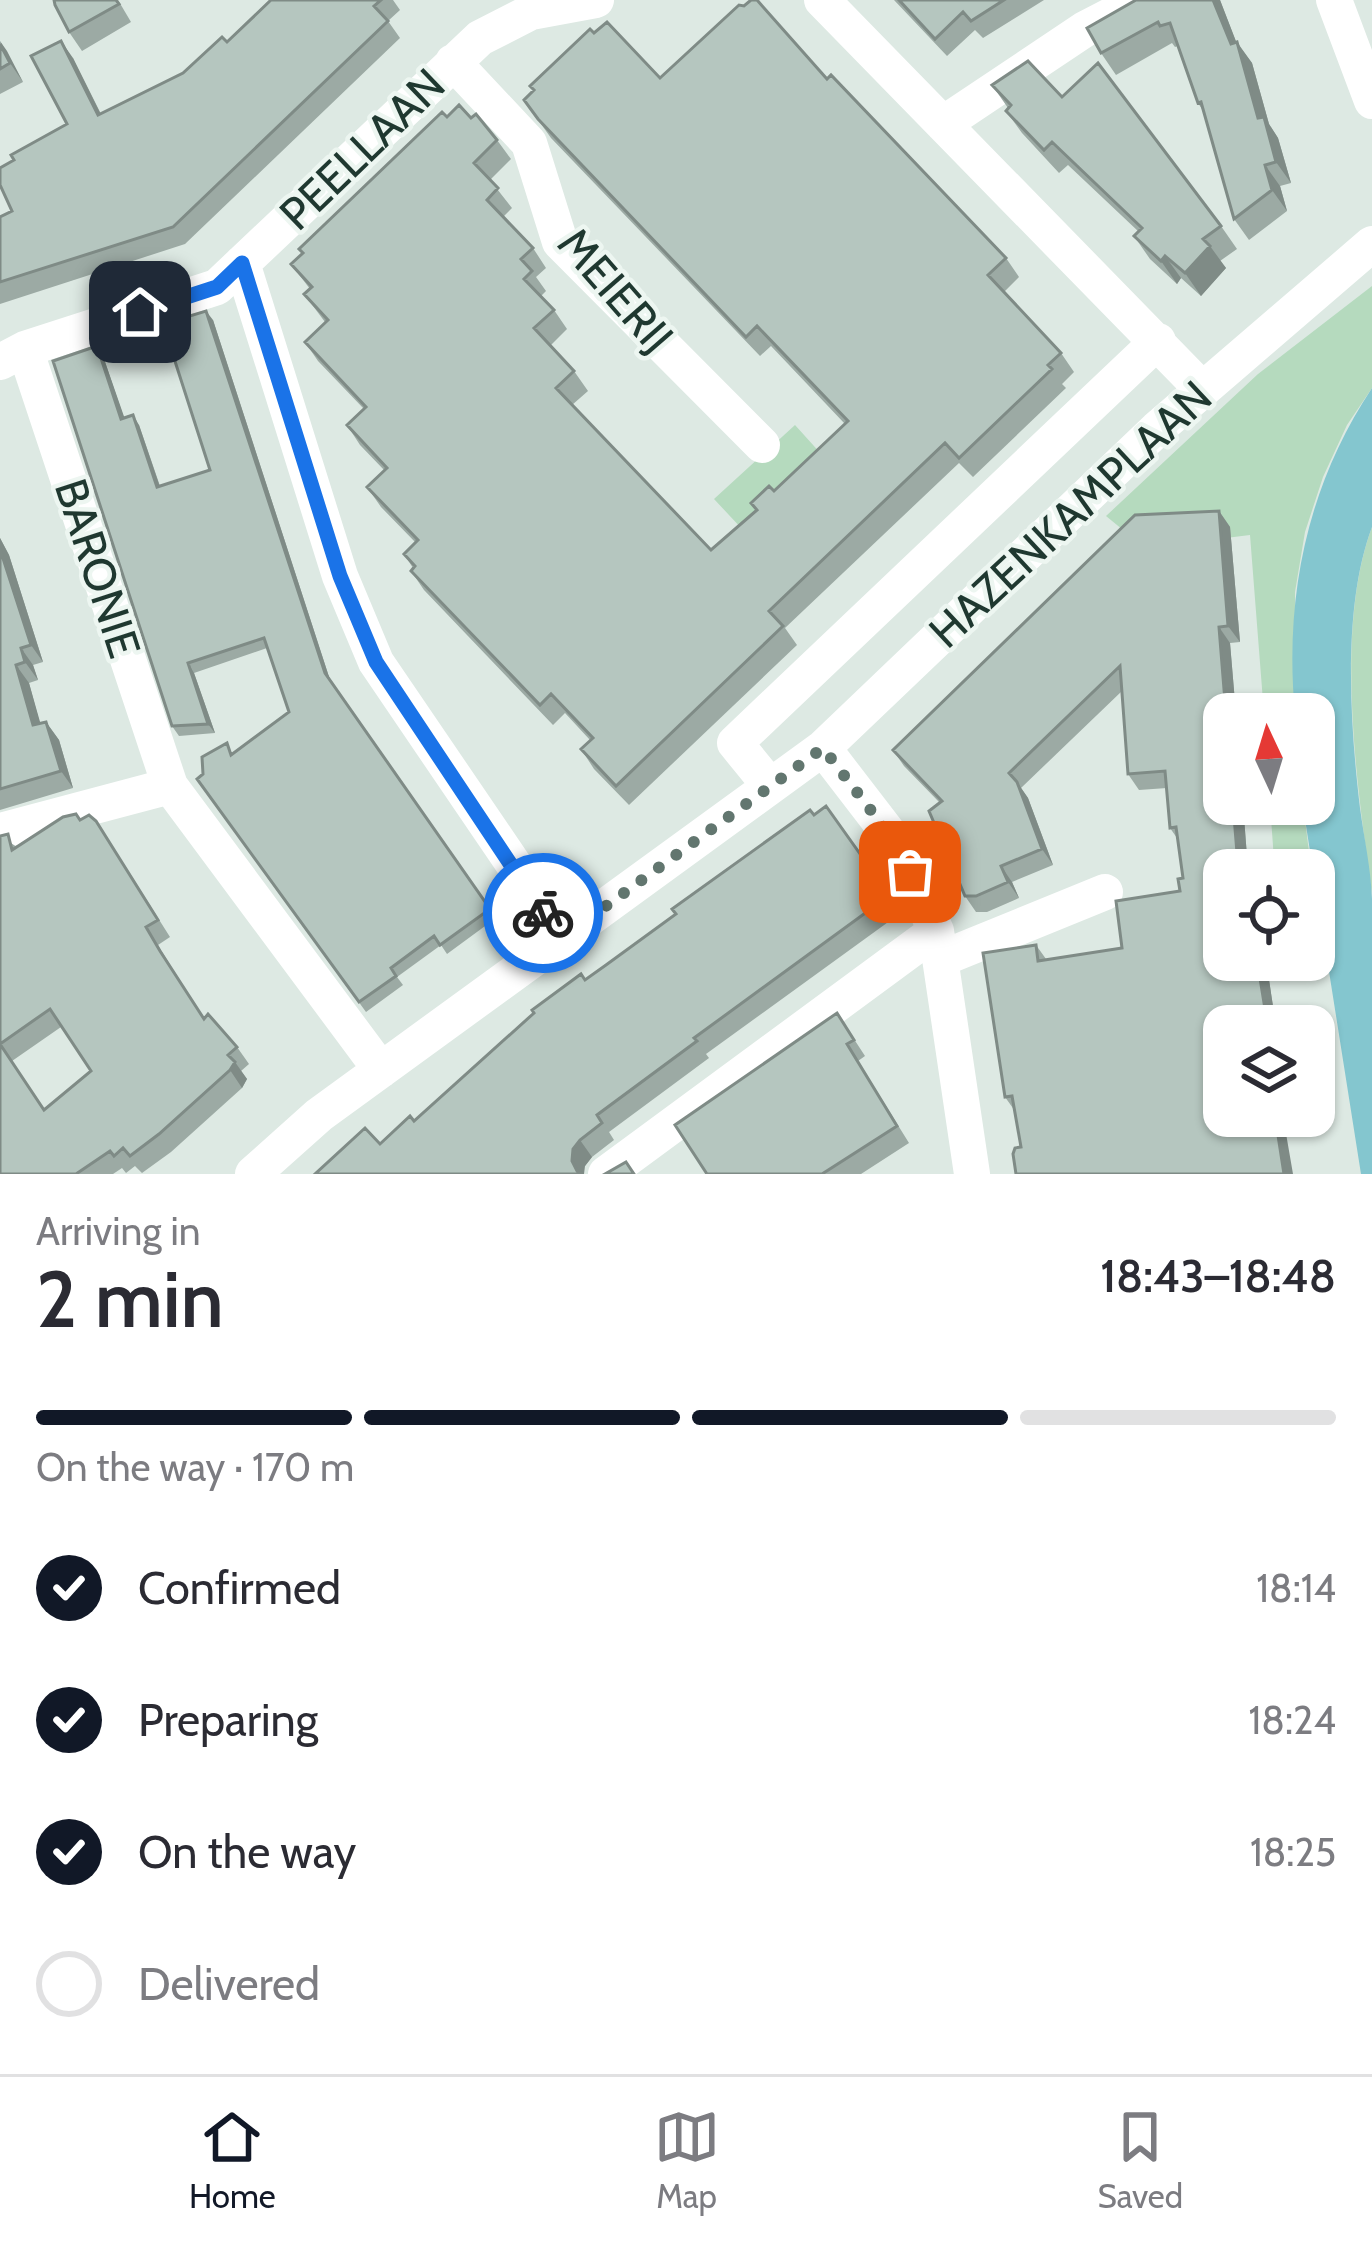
<!DOCTYPE html>
<meta charset="utf-8">
<style>
:root{--surface:#fff;--page:#f7f7f7;--text:#2b2b33;--muted:#7c7c81;--line:#e1e1e2;--accent:#111827}
body{margin:0;font-family:Cabin,sans-serif;background:var(--page);color:var(--text);height:100vh;display:flex;flex-direction:column;font-size:45px;white-space:nowrap}
*{box-sizing:border-box;margin:0}
p{font-size:39px;color:var(--muted)}
.icon{flex:none;width:66px;height:66px;fill:none;stroke:currentColor;stroke-width:2;stroke-linecap:round;stroke-linejoin:round}
.map{position:relative;height:1174px;overflow:hidden}
.side{display:flex;flex-direction:column;background:var(--surface);flex:1}
.side>*{flex:none}
.needle{width:78px;rotate:356deg}
.controls{position:absolute;left:1203px;top:693px;display:grid;gap:24px}
.controls a{display:grid;place-items:center;width:132px;height:132px;border-radius:24px;background:var(--surface);box-shadow:0 3px 9px #0004;font-size:60px}
.pin{position:absolute;display:grid;place-items:center;width:102px;height:102px;color:#fff;margin:-51px;border-radius:24px;box-shadow:0 6px 18px #0006}
.courier{position:absolute;display:grid;place-items:center;width:120px;height:120px;margin:-60px;border:9px solid #1a73e8;border-radius:50%;background:#fff;color:#222;box-shadow:0 3px 15px #0007}
.overview em{font-style:normal;font-weight:600}
.overview div{display:flex;flex-direction:column-reverse}
.overview{display:flex;align-items:center;justify-content:space-between;height:204px;padding:0 36px}
h1{font-size:78px;font-weight:600;line-height:90px}
.bar{display:grid;grid-template-columns:repeat(4,1fr);gap:18px 12px;align-content:center;height:144px;padding:0 36px}
.bar i{height:15px;border-radius:9px;background:var(--line)}
.bar .selected{background:var(--accent)}
.bar p{grid-column:span 4}
ol{padding:0 36px;list-style:none}
li{display:flex;align-items:center;gap:36px;height:132px}
li p{margin-inline-start:auto}
li .icon{padding:12px;border-radius:50%;background:var(--accent);color:#fff;stroke-width:4}
li:last-child{color:var(--muted)}
li i{width:66px;height:66px;border:6px solid var(--line);border-radius:50%}
.dock{display:flex;justify-content:space-around;align-items:center;height:168px;border-top:3px solid var(--line);background:var(--surface);font-size:33px;color:var(--muted)}
.dock a{display:grid;justify-items:center;gap:6px}
.dock .selected{color:var(--accent)}
.map>svg:first-child{display:block}
.green{fill:#b5dabe}
.water{fill:#84c6cf}
.lines{fill:none;stroke-linecap:round;stroke-linejoin:round}
.minor{stroke:#fff;stroke-width:36}
.wall{fill:#9caaa4;fill-rule:evenodd}
.shaded-wall{fill:#7f8b86}
.building{fill:#b5c6bf;stroke:#7f8b86;stroke-width:3;fill-rule:evenodd}
.done{stroke:#62766f;stroke-width:12;stroke-dasharray:0 21.6}
.route{stroke:#1a73e8;stroke-width:15}
.labels{text-anchor:middle;stroke-width:9;stroke-linejoin:round;paint-order:stroke}
.street-label{font-size:45px;fill:#1f3830;stroke:#edf6f1}
</style>
<div class="map">
<svg width="1372" height="1174" viewBox="0 0 1372 1174">
<rect width="100%" height="100%" fill="#dde9e3"/>
<path class="green" d="M 1372,286 L 1372,388 L 1347,425 L 1323,477 L 1305,532 L 1295,592 L 1295,714 L 1264,714 L 1250,535 L 1145,548 L 1106,516 L 1258,374 Z
M 795,425 L 823,456 L 743,530 L 714,499 Z
M 1372,527 L 1372,894 C 1357,786 1334,630 1372,527 Z
M 1270,804 L 1303,804 L 1309,852 L 1274,860 Z"/>
<path class="water" d="M 1372,388 L 1372,527 C 1342,607 1350,724 1360,808 C 1364,838 1371,869 1372,899 C 1372,991 1372,1083 1372,1174 L 1361,1174 L 1304,813 L 1303,804 L 1314,804 L 1314,714 L 1295,714 C 1284,597 1307,486 1372,388 Z"/>
<g class="lines">
<path class="minor" d="M 822,0 L 1202,389
M 1334,0 L 1372,101
M 453,62 L 529,143 L 560,242 L 762,445
M 943,124 L 1085,29 L 1141,0
M 242,263 L 340,576 L 376,662 L 563,937
M 25,349 L 170,786 L 381,1070
M 0,362 L 25,349 L 217,287 L 480,38 L 531,12 L 596,0
M 823,748 L 896,843 L 936,931 L 972,1174
M 770,786 L 735,743 L 1158,341
M 0,831 L 170,786
M 943,958 L 1105,892
M 253,1174 L 319,1115 L 823,748 L 1157,429 L 1372,244
M 606,1174 L 936,931"/>
</g>
<path class="wall" d="M 118,0 L 131,22 L 82,51 L 69,32 Z
M 271,0 L 393,0 L 400,10 L 388,21 L 400,38 L 185,244 L 0,304 L 0,217 L 12,211 L 14,160 L 67,124 L 73,58 L 101,114 L 183,73 L 227,42 Z
M 894,0 L 1044,0 L 983,38 L 975,30 L 947,56 Z
M 1136,0 L 1220,0 L 1236,42 L 1252,63 L 1269,124 L 1278,138 L 1291,183 L 1280,186 L 1287,211 L 1249,240 L 1234,219 L 1204,112 L 1198,103 L 1178,46 L 1175,47 L 1172,43 L 1116,75 L 1101,53 Z
M 594,33 L 660,78 L 827,79 L 1006,258 L 1019,277 L 1004,292 L 1061,353 L 1074,372 L 1062,384 L 1066,388 L 973,477 L 959,463 L 785,628 L 797,645 L 629,805 L 594,769 L 581,749 L 590,740 L 565,713 L 553,725 L 424,590 L 411,571 L 413,568 L 404,554 L 416,543 L 381,507 L 367,487 L 385,471 L 360,445 L 347,425 L 364,409 L 318,361 L 305,342 L 325,322 L 304,294 L 310,289 L 291,264 L 447,117 L 497,140 L 511,159 L 490,180 L 512,208 L 503,217 L 533,248 L 546,268 L 536,277 L 546,291 L 541,296 L 554,310 L 567,329 L 550,346 L 574,371 L 588,391 L 572,405 L 711,550 L 756,511 L 751,503 L 774,491 L 845,424 L 771,346 L 760,356 L 551,138 L 524,100 Z
M 0,41 L 23,82 L 0,94 Z
M 992,85 L 1062,97 L 1221,226 L 1237,249 L 1220,261 L 1226,268 L 1201,296 L 1181,278 L 1177,284 L 1150,259 L 1134,236 L 1139,232 L 1068,165 L 1059,173 L 1022,133 L 1006,111 L 1008,108 Z
M 213,320 L 331,683 L 496,918 L 447,954 L 441,945 L 397,977 L 403,985 L 366,1012 L 197,779 L 289,712 L 267,648 L 194,673 L 215,733 L 179,736 L 172,726 L 103,356 L 124,418 L 139,425 L 160,486 L 210,470 Z
M 1219,511 L 1230,527 L 1240,642 L 1230,643 L 1236,714 L 1224,714 L 1224,804 L 1243,804 L 1248,870 L 1224,960 L 1266,960 L 1276,1026 L 1224,1026 L 1021,1147 L 1015,1111 L 1005,1097 L 1036,945 L 1046,959 L 1122,948 L 1180,891 L 1183,878 L 1177,838 L 1170,828 L 1167,788 L 1139,790 L 1128,774 L 1122,691 L 1021,788 L 1028,798 L 1053,865 L 1012,882 L 1019,898 L 987,912 L 976,912 L 965,896 L 940,803 L 904,766 L 893,750 Z
M 0,538 L 9,555 L 43,662 L 33,665 L 38,680 L 29,683 L 40,724 L 46,722 L 59,740 L 73,788 L 0,810 Z
M 814,815 L 873,872 L 878,868 L 889,885 L 902,912 L 706,1054 L 709,1058 L 609,1132 L 614,1140 L 592,1157 L 585,1166 L 380,1144 L 414,1121 L 585,980 Z
M 81,820 L 108,839 L 170,937 L 158,945 L 172,968 L 204,1018 L 237,1047 L 249,1064 L 241,1071 L 247,1079 L 242,1088 L 171,1152 L 142,1173 L 135,1166 L 126,1173 L 122,1168 L 113,1174 L 0,1174 L 0,836 L 17,847 ZM 61,1027 L 91,1071 L 45,1110 L 12,1061 Z
M 837,1013 L 865,1056 L 858,1061 L 909,1143 L 861,1174 L 707,1174 Z"/>
<path class="shaded-wall" d="M 1213,0 L 1220,0 L 1239,49 L 1237,42 L 1252,63 L 1269,124 L 1278,138 L 1291,183 L 1276,162 Z
M 0,41 L 7,51 L 23,82 L 10,63 Z
M 61,41 L 73,58 L 110,133 L 98,115 Z
M 1265,165 L 1280,186 L 1287,211 L 1272,190 Z
M 1210,246 L 1226,268 L 1201,296 L 1185,273 Z
M 1165,256 L 1181,278 L 1177,284 L 1161,261 Z
M 206,311 L 213,320 L 331,683 L 325,673 Z
M 97,346 L 103,356 L 128,428 L 121,419 Z
M 133,415 L 139,425 L 163,496 L 157,487 Z
M 1219,511 L 1230,527 L 1240,642 L 1228,626 Z
M 0,538 L 9,555 L 43,662 L 31,645 L 0,549 Z
M 1219,627 L 1230,643 L 1236,714 L 1226,714 Z
M 21,648 L 33,665 L 38,680 L 25,662 Z
M 188,663 L 194,673 L 215,733 L 208,724 Z
M 16,665 L 29,683 L 46,743 L 33,725 Z
M 46,722 L 59,740 L 73,788 L 61,771 Z
M 1017,782 L 1028,798 L 1053,865 L 1042,849 Z
M 1233,804 L 1243,804 L 1248,870 L 1241,870 L 1238,865 Z
M 1001,866 L 1012,882 L 1019,898 L 1008,882 Z
M 878,868 L 889,885 L 902,912 L 890,895 Z
M 1257,960 L 1266,960 L 1276,1026 L 1271,1026 L 1267,1021 Z
M 235,1062 L 247,1079 L 242,1088 L 230,1070 Z
M 1275,1116 L 1283,1116 L 1293,1174 L 1284,1174 Z
M 580,1140 L 592,1157 L 585,1166 L 584,1174 L 579,1174 L 572,1161 L 573,1149 Z"/>
<path class="building" d="M 54,0 L 116,0 L 119,4 L 69,32 L 55,5 Z
M 271,0 L 381,0 L 374,6 L 388,21 L 173,227 L 0,282 L 0,217 L 12,211 L 0,185 L 0,168 L 14,160 L 11,155 L 67,124 L 31,56 L 61,41 L 98,115 L 183,73 L 222,37 L 227,42 Z
M 751,0 L 757,0 L 827,79 L 831,75 L 1006,258 L 988,275 L 1061,353 L 1048,365 L 1052,369 L 959,458 L 945,443 L 769,611 L 783,626 L 616,786 L 581,749 L 593,738 L 551,694 L 540,705 L 411,571 L 415,566 L 404,554 L 418,540 L 367,487 L 387,468 L 347,425 L 366,407 L 305,342 L 328,320 L 304,294 L 312,287 L 291,264 L 303,253 L 299,249 L 442,112 L 447,117 L 459,105 L 471,118 L 476,114 L 497,140 L 474,163 L 498,188 L 487,200 L 533,248 L 521,259 L 532,271 L 524,279 L 554,310 L 534,328 L 574,371 L 556,388 L 711,550 L 757,510 L 751,503 L 769,486 L 774,491 L 848,421 L 757,326 L 746,337 L 538,119 L 524,100 L 534,90 L 530,86 L 590,29 L 594,33 L 607,22 L 660,78 L 739,5 L 744,6 Z
M 899,0 L 1004,0 L 971,21 L 963,12 L 935,39 Z
M 1136,0 L 1213,0 L 1231,44 L 1237,42 L 1258,118 L 1264,117 L 1276,162 L 1265,165 L 1272,190 L 1234,219 L 1201,102 L 1198,103 L 1170,23 L 1160,26 L 1158,22 L 1101,53 L 1087,28 Z
M 0,44 L 10,63 L 0,69 Z
M 1028,61 L 1062,97 L 1098,63 L 1221,226 L 1203,239 L 1210,246 L 1185,273 L 1165,256 L 1161,261 L 1134,236 L 1142,228 L 1052,142 L 1044,150 L 1006,111 L 1011,105 L 992,85 Z
M 206,311 L 325,673 L 490,909 L 440,945 L 434,936 L 391,968 L 396,976 L 359,1002 L 197,779 L 203,774 L 202,757 L 227,743 L 231,755 L 289,712 L 264,638 L 188,663 L 208,724 L 172,726 L 53,361 L 97,346 L 121,419 L 133,415 L 157,487 L 210,470 L 163,324 Z
M 1219,511 L 1228,626 L 1219,627 L 1226,714 L 1224,714 L 1224,804 L 1233,804 L 1238,865 L 1242,865 L 1243,870 L 1224,870 L 1224,960 L 1257,960 L 1267,1021 L 1261,1022 L 1261,1026 L 1224,1026 L 1224,1116 L 1275,1116 L 1284,1174 L 1016,1174 L 1013,1154 L 1015,1148 L 1021,1147 L 1012,1096 L 1005,1097 L 983,953 L 1036,945 L 1038,961 L 1122,948 L 1116,901 L 1180,891 L 1178,879 L 1183,878 L 1176,827 L 1170,828 L 1165,771 L 1128,774 L 1120,666 L 1009,773 L 1017,782 L 1042,849 L 1001,866 L 1008,882 L 976,896 L 965,896 L 929,811 L 942,801 L 893,750 L 1135,515 Z
M 0,549 L 31,645 L 21,648 L 25,662 L 16,665 L 33,725 L 46,722 L 61,771 L 0,789 Z
M 826,806 L 873,872 L 878,868 L 890,895 L 694,1038 L 697,1041 L 597,1115 L 602,1123 L 580,1140 L 573,1149 L 572,1161 L 577,1171 L 583,1174 L 315,1174 L 365,1128 L 380,1144 L 410,1116 L 414,1121 L 534,1013 L 532,1010 L 581,974 L 585,980 L 606,965 L 676,914 L 672,909 L 810,810 L 814,815 Z
M 76,814 L 80,820 L 89,815 L 96,821 L 158,920 L 146,927 L 160,951 L 204,1019 L 208,1014 L 237,1047 L 228,1055 L 235,1062 L 230,1070 L 159,1134 L 130,1156 L 123,1148 L 114,1156 L 110,1151 L 76,1174 L 0,1174 L 0,836 L 8,834 L 12,850 L 63,817 ZM 50,1009 L 91,1071 L 44,1110 L 0,1044 Z
M 837,1013 L 854,1040 L 847,1044 L 897,1126 L 822,1174 L 707,1174 L 675,1125 Z
M 626,1162 L 634,1174 L 605,1174 Z"/>
<g class="lines">
<path class="done" d="M 543,913 L 562,938 L 823,748 L 896,843 L 910,872"/>
<path class="route" d="M 140,312 L 217,287 L 242,263 L 340,576 L 376,662 L 543,913"/>
</g>
<g class="labels">
<g class="street-label">
<text transform="translate(362 149) rotate(-44)" y="16">PEELLAAN</text>
<text transform="translate(616 290) rotate(49)" y="16">MEIERIJ</text>
<text transform="translate(1070 514) rotate(-43)" y="16">HAZENKAMPLAAN</text>
<text transform="translate(98 568) rotate(72)" y="16">BARONIE</text>
</g>
</g>
</svg>
<div class="controls">
<a><svg class="needle" viewBox="-14 -14 28 28"><path d="M0-13l5 13h-10z" fill="#e53935"/><path d="M0 13l5-13h-10z" fill="#7c7c81"/></svg></a>
<a><svg class="icon" aria-label="locate" viewBox="0 0 24 24"><circle cx="12" cy="12" r="6"/><path d="M12 2v4M12 18v4M2 12h4M18 12h4"/></svg></a>
<a><svg class="icon" aria-label="layers" viewBox="0 0 24 24"><path d="M12 4l9 5-9 5-9-5zM3 14l9 5 9-5"/></svg></a>
</div>
<div class="pin" style="left:910px;top:872px;background:#ea580c"><svg class="icon" aria-label="bag" viewBox="0 0 24 24"><path d="M5 8h14l-1 12H6zM9 8a3 3 0 0 1 6 0"/></svg></div>
<div class="pin" style="left:140px;top:312px;background:#1f2937"><svg class="icon" aria-label="home" viewBox="0 0 24 24"><path d="M3 11l9-7 9 7M6 9v11h12V9"/></svg></div>
<div class="courier" style="left:543px;top:913px"><svg class="icon" aria-label="bike" viewBox="0 0 24 24"><circle cx="6" cy="16" r="4"/><circle cx="18" cy="16" r="4"/><path d="M6 16l4-8h5l3 8M10 8l3 8H6M13 5h3"/></svg></div>
</div>
<section class="side">
<div class="overview"><div><h1>2 min</h1><p>Arriving in</p></div><em>18:43–18:48</em></div>
<div class="bar"><i class="selected"></i><i class="selected"></i><i class="selected"></i><i></i><p>On the way · 170 m</p></div>
<ol>
<li><svg class="icon" aria-label="check" viewBox="0 0 24 24"><path d="M5 12l5 5 9-10"/></svg>Confirmed<p>18:14</p></li>
<li><svg class="icon" aria-label="check" viewBox="0 0 24 24"><path d="M5 12l5 5 9-10"/></svg>Preparing<p>18:24</p></li>
<li><svg class="icon" aria-label="check" viewBox="0 0 24 24"><path d="M5 12l5 5 9-10"/></svg>On the way<p>18:25</p></li>
<li><i></i>Delivered</li>
</ol>
</section>
<nav class="dock">
<a class="selected"><svg class="icon" aria-label="home" viewBox="0 0 24 24"><path d="M3 11l9-7 9 7M6 9v11h12V9"/></svg>Home</a>
<a><svg class="icon" aria-label="map" viewBox="0 0 24 24"><path d="M3 6l6-2 6 2 6-2v14l-6 2-6-2-6 2zM9 4v14M15 6v14"/></svg>Map</a>
<a><svg class="icon" aria-label="saved" viewBox="0 0 24 24"><path d="M7 4h10v16l-5-4-5 4z"/></svg>Saved</a>
</nav>
